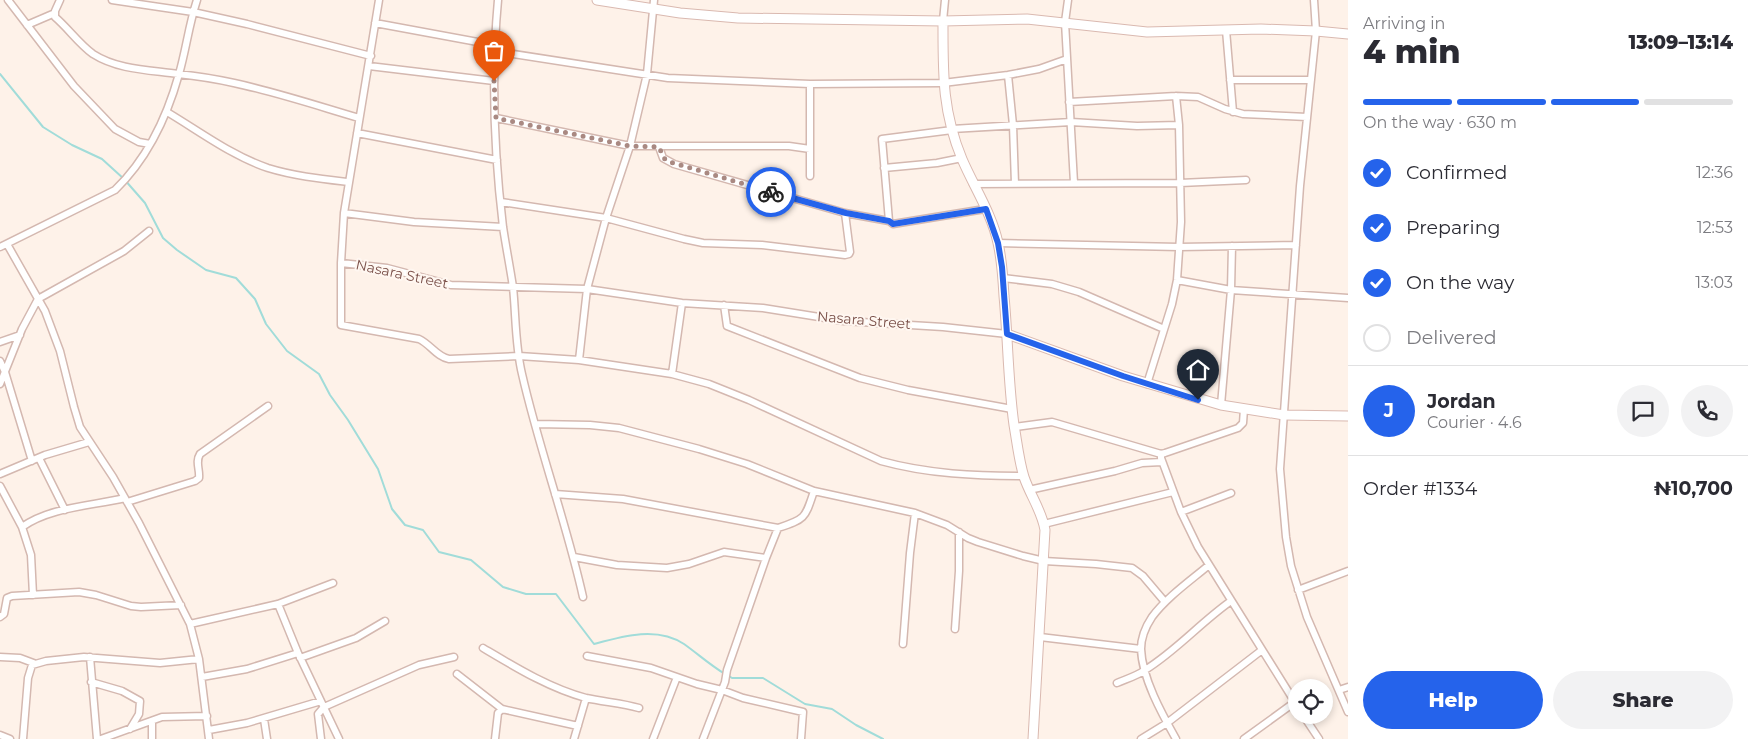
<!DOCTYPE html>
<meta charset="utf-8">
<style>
:root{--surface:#fff;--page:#f2f2f3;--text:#2b2b33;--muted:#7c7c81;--line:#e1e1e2;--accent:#2563eb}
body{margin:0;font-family:Montserrat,sans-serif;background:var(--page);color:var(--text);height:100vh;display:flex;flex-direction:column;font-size:19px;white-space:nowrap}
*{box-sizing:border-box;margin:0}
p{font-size:16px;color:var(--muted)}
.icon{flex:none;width:28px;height:28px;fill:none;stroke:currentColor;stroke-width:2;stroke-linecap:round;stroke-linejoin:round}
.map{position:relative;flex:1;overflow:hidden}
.sheet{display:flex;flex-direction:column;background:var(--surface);width:400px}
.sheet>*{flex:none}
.fabs{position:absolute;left:1288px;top:679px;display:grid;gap:10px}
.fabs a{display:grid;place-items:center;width:45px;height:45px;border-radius:50%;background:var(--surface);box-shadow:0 2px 8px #0003;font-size:25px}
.pin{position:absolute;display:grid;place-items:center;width:42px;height:42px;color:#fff;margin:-51px -21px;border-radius:50% 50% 50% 0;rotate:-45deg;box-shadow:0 0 5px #0007}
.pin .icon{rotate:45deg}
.courier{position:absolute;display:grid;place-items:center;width:50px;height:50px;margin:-25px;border:4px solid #2563eb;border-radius:50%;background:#fff;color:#222;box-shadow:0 1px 6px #0007}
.overview em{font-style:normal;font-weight:800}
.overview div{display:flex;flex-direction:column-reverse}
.overview{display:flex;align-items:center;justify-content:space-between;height:85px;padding:0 15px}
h1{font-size:32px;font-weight:800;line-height:38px}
.bar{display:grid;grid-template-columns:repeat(4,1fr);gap:8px 5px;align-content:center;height:60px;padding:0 15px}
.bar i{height:6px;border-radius:4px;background:var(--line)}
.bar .on{background:var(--accent)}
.bar p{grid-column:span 4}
.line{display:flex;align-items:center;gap:12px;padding:0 15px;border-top:1px solid var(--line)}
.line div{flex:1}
.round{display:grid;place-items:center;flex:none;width:52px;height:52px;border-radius:26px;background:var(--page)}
ol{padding:0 15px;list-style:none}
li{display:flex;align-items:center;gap:15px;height:55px}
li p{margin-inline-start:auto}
li .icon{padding:5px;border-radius:50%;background:var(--accent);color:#fff;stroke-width:4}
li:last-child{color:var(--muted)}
li i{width:28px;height:28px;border:2px solid var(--line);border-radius:50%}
.action{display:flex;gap:10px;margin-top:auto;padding:10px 15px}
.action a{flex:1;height:58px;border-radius:30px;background:var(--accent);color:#fff;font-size:20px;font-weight:800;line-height:58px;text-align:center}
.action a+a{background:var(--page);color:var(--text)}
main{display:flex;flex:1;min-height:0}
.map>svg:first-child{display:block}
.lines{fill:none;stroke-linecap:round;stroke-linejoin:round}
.stream{stroke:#a1dcd9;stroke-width:2}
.street-casing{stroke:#d4b8b0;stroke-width:9}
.secondary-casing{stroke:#dab9b0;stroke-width:11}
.street{stroke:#fff;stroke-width:6}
.secondary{stroke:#fff;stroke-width:9}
.done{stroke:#a98982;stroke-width:5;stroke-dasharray:0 9}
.route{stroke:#2563eb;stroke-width:6}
.labels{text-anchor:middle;stroke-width:4;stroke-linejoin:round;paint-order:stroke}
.street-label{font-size:14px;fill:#7b514a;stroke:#fff7f1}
</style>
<main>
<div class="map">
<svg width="1348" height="739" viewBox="0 0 1348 739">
<rect width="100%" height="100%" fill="#fef2e9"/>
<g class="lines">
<path class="stream" d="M 0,74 L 43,127 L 72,145 L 102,159 L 124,179 L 145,203 L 163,238 L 177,250 L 206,270 L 236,278 L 255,299 L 266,324 L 287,351 L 319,374 L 330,395 L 348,420 L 378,469 L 392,509 L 405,525 L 423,530 L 439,552 L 471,560 L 503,587 L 526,594 L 556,594 L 594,644 C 623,636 657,626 684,644 C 698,654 710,665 725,674
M 729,676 L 732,678 L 763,678 L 805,704 L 832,709 L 856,725 L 883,739"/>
<g class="street-casing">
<path id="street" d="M 8,0 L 74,86 L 115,129 L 139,142 L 150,144
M 60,0 L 55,11 L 55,17 C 68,28 79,44 93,54 C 118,70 150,70 178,74 C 197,76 216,79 234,83 C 276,92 318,106 359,118
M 112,0 L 193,12 L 247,24 L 371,56
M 379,0 L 344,213 L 341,263 L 341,325 L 419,339 C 430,344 437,357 449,359 L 519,356 L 579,360 L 672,374 L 709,384 L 749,400 L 881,461 C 928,474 976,476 1024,476
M 498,0 C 491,75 494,152 503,227 C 506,247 510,267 513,287 C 516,316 515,345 522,374 C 539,449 566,521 583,597
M 1068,0 L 1065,22 L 1074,183
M 1314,0 L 1316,31 L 1300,186 L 1280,469 L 1286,537 L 1291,566 L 1307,617 L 1348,712
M 943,21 L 945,0
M 375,23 L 494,45
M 27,25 L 55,13
M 1226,30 L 1233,112
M 494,51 L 668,78 L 810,84 L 943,83 L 1008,75 L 1039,69 L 1067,59
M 369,66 L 494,81
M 1008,75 L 1013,125 L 1015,184
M 1230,80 L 1311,80
M 1069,102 L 1176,96 L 1198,97 L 1225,109 L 1243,114 L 1307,117
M 167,112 C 199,131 232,156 268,168 C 294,176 322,179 348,182
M 496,118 L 630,146 L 789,146 L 810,149
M 952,129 L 1071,122 L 1137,126 L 1179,125
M 952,130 L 882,139 L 889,221 L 893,224 L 985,209
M 357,133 L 497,160
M 659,147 L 663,158 L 674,164 L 845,213 L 889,221
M 884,168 L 937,163 L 962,158
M 810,176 L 810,84
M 973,184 L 1180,183 L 1246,180
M 501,202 L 606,218 L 684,239 L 703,243 L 762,245 L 845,255 L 849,254 L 850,252 L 845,213
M 344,213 L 414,222 L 503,227
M 998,243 L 1179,247 L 1296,245
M 7,244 L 45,311 L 60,351 L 74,407 L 80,427 L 113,477 L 139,523 L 190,624 L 199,659 L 209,739
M 0,247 L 115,190 C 147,159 167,117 179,74 C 186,50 189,24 197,0
M 341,263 L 387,268 L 451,285 L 587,289 L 682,303 L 763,308 L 844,321 L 943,327 L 1007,334
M 1003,278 L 1052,284 L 1079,292 L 1164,329
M 1177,280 L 1231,290 L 1348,298
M 724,305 L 727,326 L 860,378 L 908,390 L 1012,409
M 0,342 L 20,335
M 579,360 L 587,289 L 606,218 L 630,146 L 647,74 L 654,0
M 0,361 L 5,372 L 32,461
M 672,374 L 682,303
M 0,384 L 22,329 L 38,299 L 124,251 L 149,231
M 1147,384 L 1172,304 L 1177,280 L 1181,222 L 1179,125 L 1176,96
M 1221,405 L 1231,290 L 1232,246
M 1244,409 L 1243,423 L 1238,428 L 1165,453 L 1161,454 L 1161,458 L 1181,512 L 1198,547 L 1296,704
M 536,424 L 590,425 L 619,428 L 699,449 L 747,464 L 814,491 L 915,513 L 947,525 L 968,538 L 978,542 L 1023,556 L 1044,561 L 1096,564 L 1132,568 L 1143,576 L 1165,602
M 1015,427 L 1052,422 L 1161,454
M 39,458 L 65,510
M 0,474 L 45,455 L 89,442
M 0,486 L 22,527 L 31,555 L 33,595
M 1029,490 L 1115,471 L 1142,463 L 1162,462
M 555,494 L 623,499 L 778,528 C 806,519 805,518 814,491
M 127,502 L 195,481 L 199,478 C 200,469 195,462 200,454 L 268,406
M 1181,512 L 1231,493
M 1044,524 L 1173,492
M 22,527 C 50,507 91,506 125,498
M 574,557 L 617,565 L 667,568 L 689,564 L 724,552 L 766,558
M 1298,590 L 1348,571
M 278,604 L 298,653 L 339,739
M 0,617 L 4,614 L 7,598 L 12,596 L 79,592 L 96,595 L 131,606 L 141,607 L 181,605
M 190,624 L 278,604 L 333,583
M 955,629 L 959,571 L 959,532
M 1040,637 L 1141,649
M 903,644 L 910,553 L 915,513
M 483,648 C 515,667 549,688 586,698 C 604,702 622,703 639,708
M 587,656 L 651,668 L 697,684 L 722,690 L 743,698 L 803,712 L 801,739
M 0,657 L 20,658 L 36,664
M 90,657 L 97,739
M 300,658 L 356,638 L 385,621
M 457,674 L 502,709
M 202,677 L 247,669 L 298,653
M 91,682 L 122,691 L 140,701 L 139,714 L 130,729
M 1117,683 C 1126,679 1137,676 1145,670 C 1176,651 1201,622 1231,601
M 1339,690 L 1348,687
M 1303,715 L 1319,739
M 264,719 L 267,739
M 152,722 L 152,739
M 209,730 L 247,723 L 321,701
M 0,735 L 10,739
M 23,739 L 28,678 L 32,665 L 46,661 L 84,657 L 160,663 L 199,659
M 101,739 L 162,717 L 207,716
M 321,739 L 318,714 L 324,707 L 419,665 L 454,657
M 495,739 L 498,713 L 502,709 L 578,726
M 574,739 L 586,698
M 653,739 L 677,677
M 703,739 L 725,682 L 727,670 L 766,558 L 778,528
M 1141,739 L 1167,723 L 1262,650
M 1176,739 C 1162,714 1142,678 1141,649 C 1141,638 1146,626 1152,617 C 1167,597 1190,581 1209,565
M 1244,739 L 1295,702"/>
</g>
<g class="secondary-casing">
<path id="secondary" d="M 597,0 L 680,13 L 738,18 L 943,21 L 1027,19 L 1147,32 L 1261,29 L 1316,31 L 1348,34
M 943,21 C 943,73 942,111 962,159 C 974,187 992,214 998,243 C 1002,260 1003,278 1004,296 C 1008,339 1008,382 1014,425 C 1017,442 1019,461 1024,477 C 1030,495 1042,511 1045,530 L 1033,739
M 1007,334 L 1123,376 L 1221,405 L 1284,415 L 1348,416"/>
</g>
<use href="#street" class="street"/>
<use href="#secondary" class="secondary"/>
</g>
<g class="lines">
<path class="done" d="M 494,81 L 496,118 L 630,146 L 659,147 L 664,158 L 667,161 L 771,192"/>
<path class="route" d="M 771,192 L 846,213 L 889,221 L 893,224 L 986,209 L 998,243 L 1002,267 L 1007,334 L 1123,376 L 1198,400"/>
</g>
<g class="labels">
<g class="street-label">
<text transform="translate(402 274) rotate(12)" y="5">Nasara Street</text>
<text transform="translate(864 320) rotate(5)" y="5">Nasara Street</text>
</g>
</g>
</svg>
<div class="fabs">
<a><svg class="icon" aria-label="locate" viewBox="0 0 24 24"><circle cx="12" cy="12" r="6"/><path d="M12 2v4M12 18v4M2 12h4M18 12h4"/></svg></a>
</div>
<div class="pin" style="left:494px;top:81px;background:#ea580c"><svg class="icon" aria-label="bag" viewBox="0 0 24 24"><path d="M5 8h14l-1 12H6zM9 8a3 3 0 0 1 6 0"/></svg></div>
<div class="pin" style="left:1198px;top:400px;background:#1f2937"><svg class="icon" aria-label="home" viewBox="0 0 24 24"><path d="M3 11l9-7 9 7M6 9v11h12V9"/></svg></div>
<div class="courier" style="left:771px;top:192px"><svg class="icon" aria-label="bike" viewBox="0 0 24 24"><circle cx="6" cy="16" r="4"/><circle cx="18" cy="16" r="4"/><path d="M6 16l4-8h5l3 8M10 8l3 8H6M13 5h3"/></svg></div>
</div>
<section class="sheet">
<div class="overview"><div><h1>4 min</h1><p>Arriving in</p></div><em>13:09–13:14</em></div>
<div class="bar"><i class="on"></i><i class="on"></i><i class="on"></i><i></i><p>On the way · 630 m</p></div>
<ol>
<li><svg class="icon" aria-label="check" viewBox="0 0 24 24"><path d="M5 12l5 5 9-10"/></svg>Confirmed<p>12:36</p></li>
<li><svg class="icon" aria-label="check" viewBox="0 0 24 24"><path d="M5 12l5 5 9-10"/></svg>Preparing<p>12:53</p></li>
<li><svg class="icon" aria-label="check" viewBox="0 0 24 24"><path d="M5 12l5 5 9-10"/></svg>On the way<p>13:03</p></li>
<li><i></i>Delivered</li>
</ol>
<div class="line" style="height:90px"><b class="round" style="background:var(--accent);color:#fff">J</b><div><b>Jordan</b><p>Courier · 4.6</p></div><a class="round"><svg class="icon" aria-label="chat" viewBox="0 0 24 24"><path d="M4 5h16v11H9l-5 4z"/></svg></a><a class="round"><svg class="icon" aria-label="phone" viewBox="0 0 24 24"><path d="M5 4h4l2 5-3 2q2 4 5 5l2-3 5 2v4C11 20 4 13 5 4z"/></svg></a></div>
<div class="line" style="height:65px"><div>Order #1334</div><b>₦10,700</b></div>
<div class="action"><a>Help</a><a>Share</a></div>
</section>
</main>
